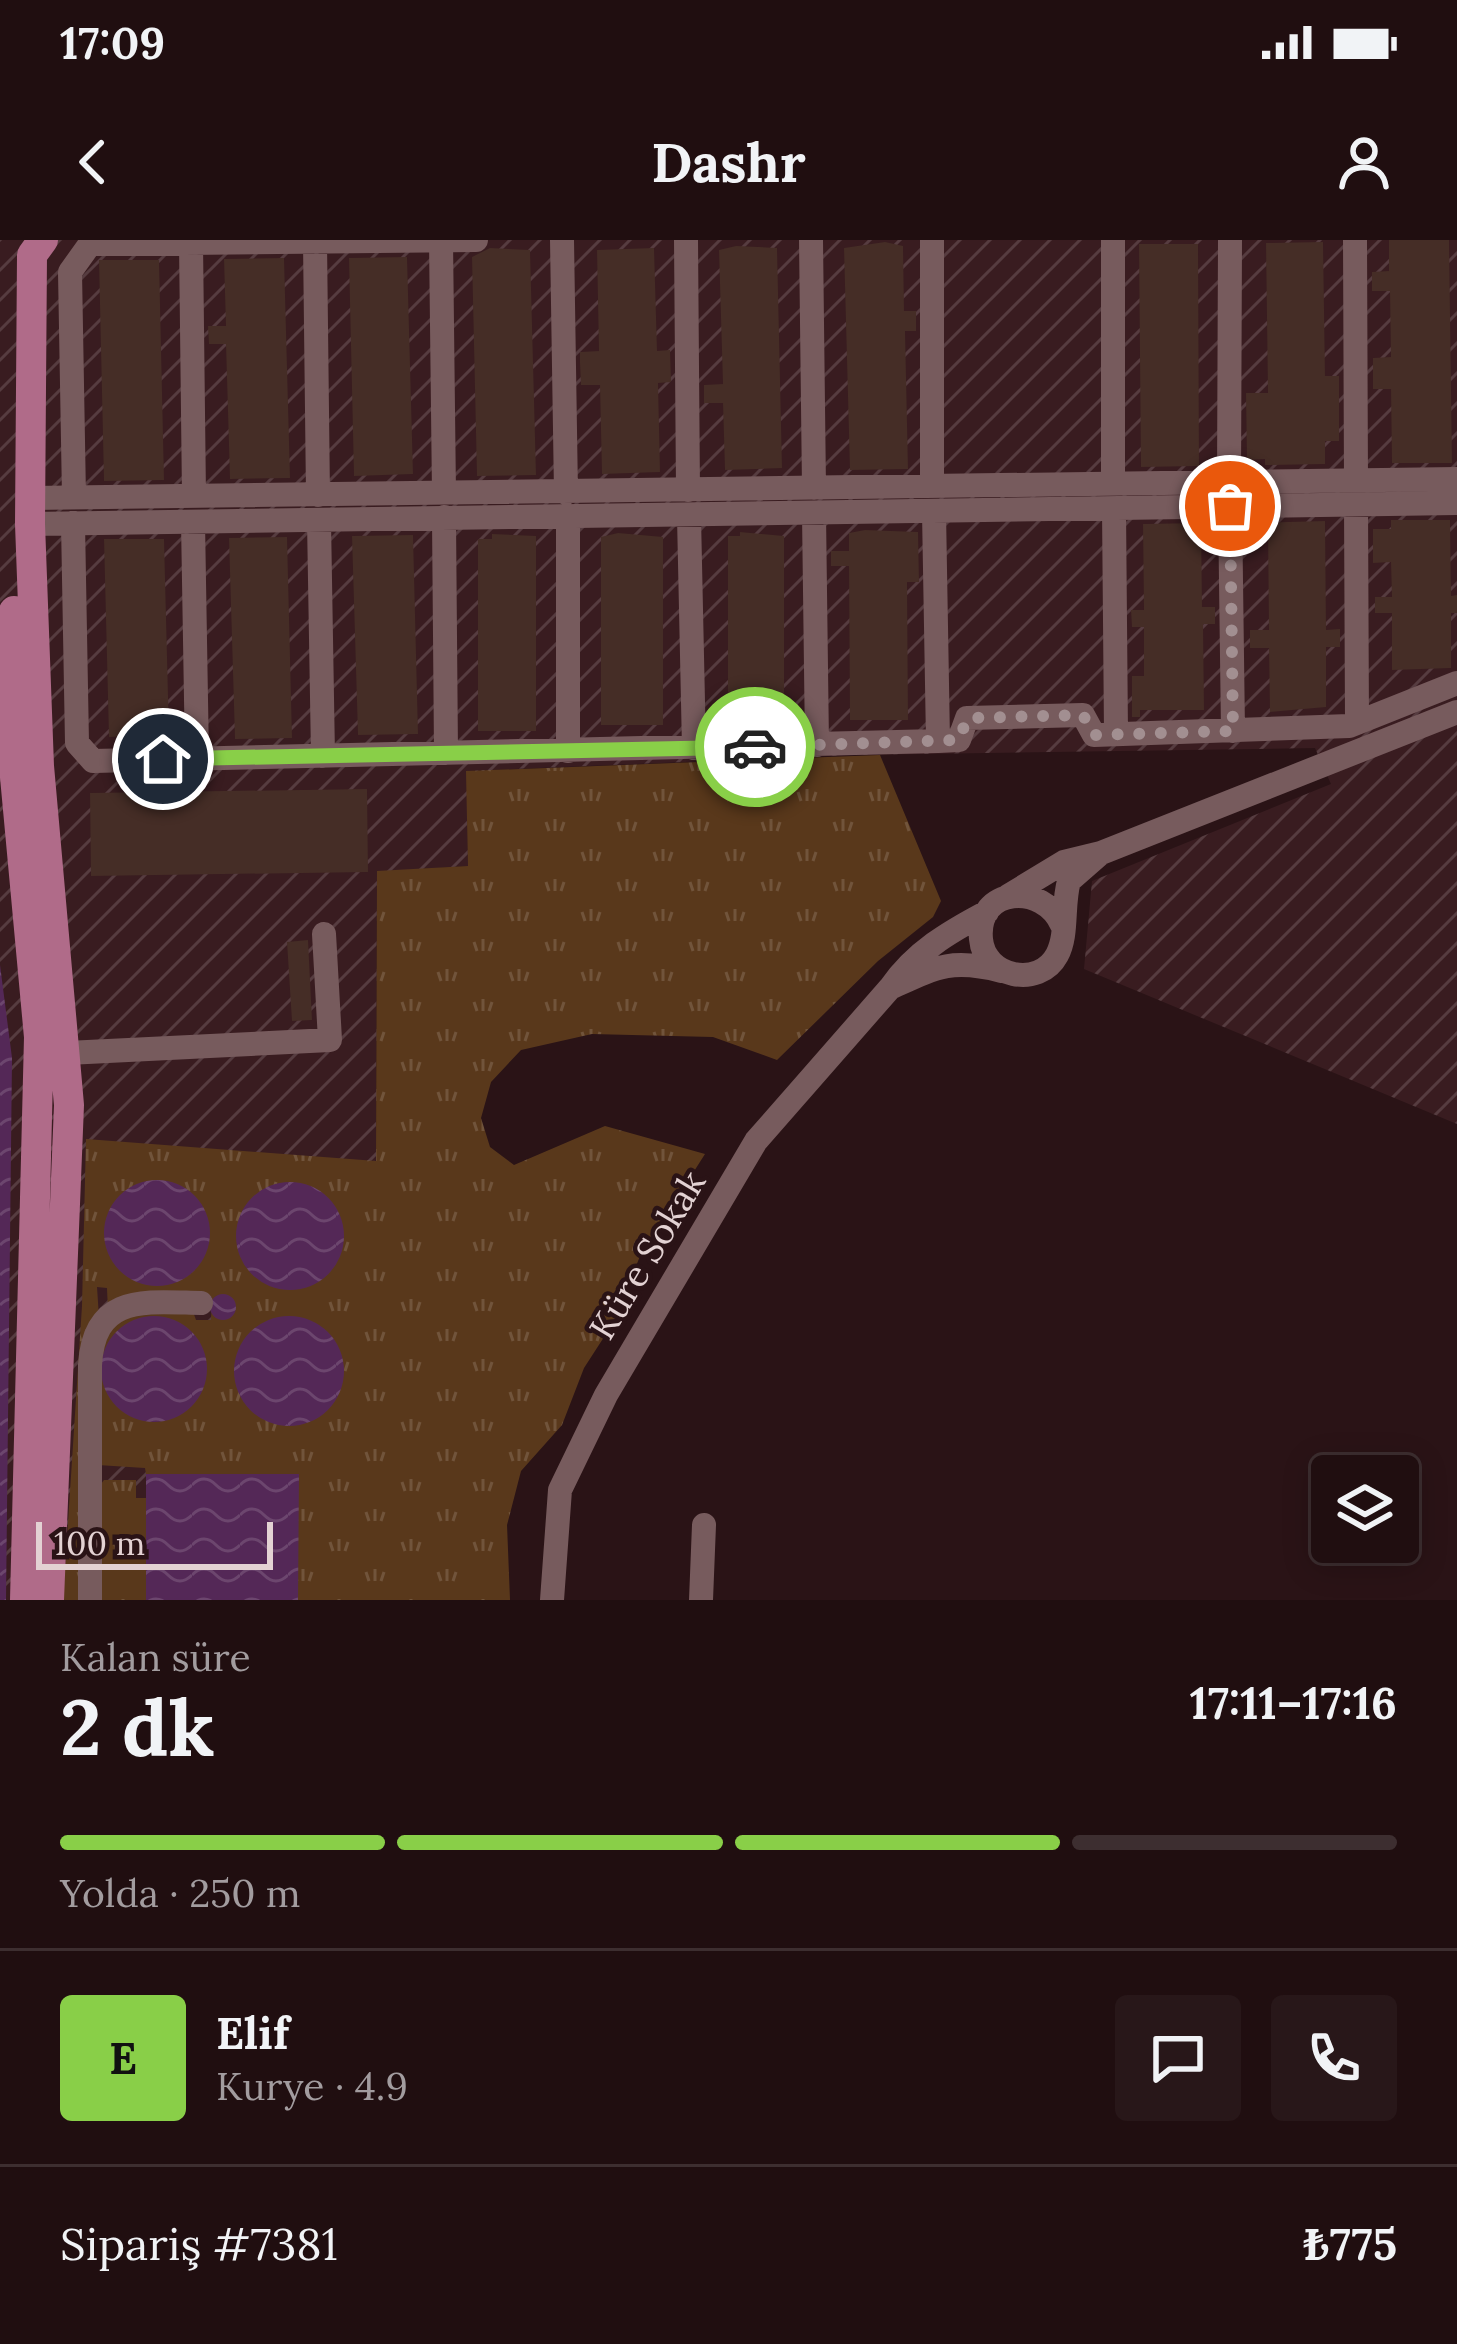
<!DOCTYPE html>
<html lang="tr">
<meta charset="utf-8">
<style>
:root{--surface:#200e10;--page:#281719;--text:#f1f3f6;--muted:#a29c9f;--line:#3d2e30;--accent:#89cf48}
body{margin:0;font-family:Lora,serif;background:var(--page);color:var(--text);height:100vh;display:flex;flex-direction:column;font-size:45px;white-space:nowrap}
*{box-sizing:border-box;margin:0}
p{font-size:39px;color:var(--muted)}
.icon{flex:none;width:66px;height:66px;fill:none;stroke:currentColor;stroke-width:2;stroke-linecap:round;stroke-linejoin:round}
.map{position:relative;height:1360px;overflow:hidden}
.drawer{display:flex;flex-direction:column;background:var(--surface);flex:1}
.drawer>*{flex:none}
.buttons{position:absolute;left:1311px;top:1215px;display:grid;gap:24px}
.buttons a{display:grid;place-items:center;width:108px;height:108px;border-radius:12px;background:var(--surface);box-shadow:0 6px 30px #0003,0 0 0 3px var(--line);font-size:60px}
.scale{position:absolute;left:36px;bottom:30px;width:237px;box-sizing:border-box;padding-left:12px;border:6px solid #e3d2d3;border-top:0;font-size:33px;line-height:42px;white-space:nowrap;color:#e3d2d3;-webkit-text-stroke:9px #2a1316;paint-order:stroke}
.pin{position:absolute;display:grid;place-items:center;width:102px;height:102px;color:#fff;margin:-51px;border:6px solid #fff;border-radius:50%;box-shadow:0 3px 12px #0007}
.courier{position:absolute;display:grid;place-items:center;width:120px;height:120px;margin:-60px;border:9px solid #89cf48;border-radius:50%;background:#fff;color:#222;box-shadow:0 3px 15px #0007}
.head em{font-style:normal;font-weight:700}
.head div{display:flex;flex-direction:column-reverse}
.head{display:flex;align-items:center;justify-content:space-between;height:204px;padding:0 60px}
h1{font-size:78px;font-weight:700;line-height:90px}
.bar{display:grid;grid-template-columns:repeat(4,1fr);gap:18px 12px;align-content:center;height:144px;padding:0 60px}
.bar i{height:15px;border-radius:9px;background:var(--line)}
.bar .on{background:var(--accent)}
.bar p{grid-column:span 4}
.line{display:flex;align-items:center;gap:30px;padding:0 60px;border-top:3px solid var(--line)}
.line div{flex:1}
.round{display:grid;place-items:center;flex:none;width:126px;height:126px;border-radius:12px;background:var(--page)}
.status{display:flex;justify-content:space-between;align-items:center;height:84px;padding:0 60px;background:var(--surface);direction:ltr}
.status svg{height:33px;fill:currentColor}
header{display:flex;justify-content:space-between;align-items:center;height:156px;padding:0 60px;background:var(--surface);font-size:54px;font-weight:700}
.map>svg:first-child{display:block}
.industrial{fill:url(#industrial-furrows)}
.grass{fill:url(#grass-tufts)}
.water{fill:url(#water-waves)}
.building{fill:#452d26}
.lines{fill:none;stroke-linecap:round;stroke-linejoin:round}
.minor{stroke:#775b5d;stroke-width:24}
.major{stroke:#b06b89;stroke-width:30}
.done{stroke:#a28f91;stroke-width:12;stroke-dasharray:0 21.6}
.route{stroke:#89cf48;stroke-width:15}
.labels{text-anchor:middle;stroke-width:9;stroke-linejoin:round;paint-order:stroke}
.street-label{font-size:36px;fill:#e3d2d3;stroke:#2a1316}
</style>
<div class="status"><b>17:09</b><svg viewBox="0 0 49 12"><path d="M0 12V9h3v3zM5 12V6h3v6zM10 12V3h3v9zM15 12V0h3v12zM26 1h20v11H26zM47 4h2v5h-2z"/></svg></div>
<header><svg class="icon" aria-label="back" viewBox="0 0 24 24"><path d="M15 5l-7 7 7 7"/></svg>Dashr<svg class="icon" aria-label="person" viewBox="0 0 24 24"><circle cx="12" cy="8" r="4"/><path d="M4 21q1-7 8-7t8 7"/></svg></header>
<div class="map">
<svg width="1457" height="1360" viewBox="0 0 1457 1360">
<defs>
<pattern id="industrial-furrows" width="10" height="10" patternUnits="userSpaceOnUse" patternTransform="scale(3)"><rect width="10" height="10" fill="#391c20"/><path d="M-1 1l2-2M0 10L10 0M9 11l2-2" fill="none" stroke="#563c40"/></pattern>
<pattern id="grass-tufts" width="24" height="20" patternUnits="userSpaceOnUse" patternTransform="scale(3)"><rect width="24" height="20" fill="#59381b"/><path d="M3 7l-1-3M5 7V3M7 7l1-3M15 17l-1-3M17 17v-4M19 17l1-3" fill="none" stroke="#71543b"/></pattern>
<pattern id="water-waves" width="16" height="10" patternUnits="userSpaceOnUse" patternTransform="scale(3)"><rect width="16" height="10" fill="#542857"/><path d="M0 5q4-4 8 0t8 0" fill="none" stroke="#6c466e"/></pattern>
</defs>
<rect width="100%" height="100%" fill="#2a1316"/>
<path class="industrial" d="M 0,0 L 1457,0 L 1457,884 L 1084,729 L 1092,641 L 1331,544 L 1315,508 L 854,515 L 467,531 L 468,626 L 377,632 L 376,922 L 351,1360 L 0,1360 Z"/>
<path class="grass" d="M 880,515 L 941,661 L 933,677 L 878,721 L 777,820 L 713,797 L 592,794 L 521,810 L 491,842 L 481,878 L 490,907 L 514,925 L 605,886 L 705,914 L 640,1016 L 615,1080 L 584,1128 L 562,1185 L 521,1231 L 507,1285 L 510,1360 L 298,1360 L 298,1234 L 146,1234 L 145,1228 L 98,1225 C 93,1204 96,1179 95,1157 C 94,1078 113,1064 191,1066 L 196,1080 L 211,1080 L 212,1057 L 135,1057 L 108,1071 L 107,1048 L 97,1047 L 99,1078 L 86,1104 L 85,1129 L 83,1360 L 63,1360 L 82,1066 L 86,899 L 376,921 L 377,631 L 468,626 L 466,531 Z
M 104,1240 L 136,1240 L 136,1258 L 146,1258 L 146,1360 L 98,1360 L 98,1248 Z"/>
<path class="water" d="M 0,725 L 12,818 L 6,1360 L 0,1360 Z
M104 993a53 53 0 1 1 106 0a53 53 0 1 1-106 0Z
M236 996a54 54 0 1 1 108 0a54 54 0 1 1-108 0Z
M210 1067a13 13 0 1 1 26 0a13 13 0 1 1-26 0Z
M101 1129a53 53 0 1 1 106 0a53 53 0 1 1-106 0Z
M234 1131a55 55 0 1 1 110 0a55 55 0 1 1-110 0Z
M 146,1234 L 299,1234 L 298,1360 L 146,1360 Z"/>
<path class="building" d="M 1389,0 L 1449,0 L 1452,223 L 1392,223 L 1391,149 L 1373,149 L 1373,118 L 1391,117 L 1390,51 L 1372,51 L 1372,32 L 1389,31 Z
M 885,2 L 903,6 L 904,71 L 916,71 L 916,91 L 905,91 L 908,229 L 850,230 L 844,8 Z
M 1323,2 L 1325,136 L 1339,136 L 1339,201 L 1325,201 L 1325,224 L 1265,225 L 1265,219 L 1247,220 L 1246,153 L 1268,153 L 1266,3 Z
M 1139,4 L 1198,4 L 1199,226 L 1141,227 Z
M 736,6 L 777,8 L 782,228 L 725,230 L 723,163 L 704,163 L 704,145 L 723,144 L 719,10 Z
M 490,8 L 530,10 L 536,235 L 477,236 L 472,17 Z
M 654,8 L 657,111 L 670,110 L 671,142 L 658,143 L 660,232 L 602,234 L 600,145 L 581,145 L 580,123 L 580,112 L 599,111 L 597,10 Z
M 407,17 L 413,234 L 354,236 L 349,18 Z
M 284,18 L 290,238 L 230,239 L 226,104 L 209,104 L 208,86 L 226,86 L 224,19 Z
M 99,20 L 159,20 L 164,240 L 104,241 Z
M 1391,280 L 1450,280 L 1451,356 L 1457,355 L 1457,373 L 1451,373 L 1451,428 L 1392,430 L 1392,373 L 1375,373 L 1375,357 L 1392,357 L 1391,322 L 1373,323 L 1373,289 L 1391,289 Z
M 1325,281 L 1326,390 L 1340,389 L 1340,407 L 1326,407 L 1326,467 L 1270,472 L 1269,408 L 1250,408 L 1250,390 L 1269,390 L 1268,289 L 1249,289 L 1249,283 Z
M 1201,283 L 1202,367 L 1215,367 L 1215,384 L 1203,384 L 1204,470 L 1140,470 L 1140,477 L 1132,477 L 1132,436 L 1144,436 L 1144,387 L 1132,387 L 1131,370 L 1144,370 L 1143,284 Z
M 865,290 L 918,292 L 919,342 L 907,342 L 908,480 L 850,480 L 849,326 L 831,326 L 831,311 L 849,311 L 849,293 Z
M 740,292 L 784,296 L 784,484 L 728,484 L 728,296 L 740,296 Z
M 618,293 L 663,297 L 663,485 L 601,485 L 601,297 Z
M 492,294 L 536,296 L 536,491 L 478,491 L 478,299 L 492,299 Z
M 413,295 L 418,494 L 358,495 L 352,296 Z
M 287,297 L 292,498 L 235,499 L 229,298 Z
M 104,299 L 164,299 L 169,495 L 109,497 Z
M 367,549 L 368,632 L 91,636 L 90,553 Z
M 308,700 L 312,780 L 292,781 L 287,702 Z"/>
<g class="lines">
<path class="minor" d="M 441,0 L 444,254
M 562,0 L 566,253
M 686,0 L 688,250
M 811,0 L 814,248
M 1113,0 L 1113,243
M 1355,0 L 1356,241
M 315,2 L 318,255
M 191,3 L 194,256
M 1229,242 L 1230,0
M 932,246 L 932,0
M 74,257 L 70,32 L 90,4 L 476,0
M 32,258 L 1457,239
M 1356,264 L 1357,482
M 1230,266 L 1233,491
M 1114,269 L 1116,494
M 934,272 L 938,501
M 814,274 L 817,505
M 689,277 L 694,508
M 568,278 L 568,511
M 444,279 L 446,513
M 319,281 L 323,516
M 193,282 L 197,518
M 73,283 L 77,503 L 93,521 L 938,501 L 959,500 L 967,478 L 1083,475 L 1094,495 L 1349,486 L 1457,443
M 30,284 L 1457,263
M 1101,613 L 1457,472
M 1008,656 L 1064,622 L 1101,613 L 1069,641 C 1062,665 1068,695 1057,715 C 1039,749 984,737 981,699 C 976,646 1044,643 1062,685
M 987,672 C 949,692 915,712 890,748 C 936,727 951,718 1002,731
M 67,813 L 330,800 L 324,694
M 90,1360 L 90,1125 C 94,1053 146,1062 201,1063
M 552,1360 L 560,1250 L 606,1155 L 756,901 L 890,748
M 701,1360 L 704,1285"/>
<path class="major" d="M 43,0 L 32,15 L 30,284 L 39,526 L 69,865 L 49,1360
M 14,371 L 14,526 L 39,797 L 25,1360"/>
</g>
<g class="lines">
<path class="done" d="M 755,507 L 958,500 L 968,478 L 1083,475 L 1094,495 L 1233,491 L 1230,266"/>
<path class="route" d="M 163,519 L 755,507"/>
</g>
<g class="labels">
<g class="street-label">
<text transform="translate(647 1015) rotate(-59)" y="13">Küre Sokak</text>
</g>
</g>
</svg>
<div class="buttons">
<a><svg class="icon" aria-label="layers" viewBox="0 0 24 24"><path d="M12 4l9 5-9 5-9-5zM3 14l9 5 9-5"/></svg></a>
</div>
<div class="scale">100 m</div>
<div class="pin" style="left:1230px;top:266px;background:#ea580c"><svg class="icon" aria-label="bag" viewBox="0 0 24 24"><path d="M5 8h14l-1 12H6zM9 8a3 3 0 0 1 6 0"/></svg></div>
<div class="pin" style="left:163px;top:519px;background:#1f2937"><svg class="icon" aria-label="home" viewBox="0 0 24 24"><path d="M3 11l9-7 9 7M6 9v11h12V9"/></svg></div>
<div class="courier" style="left:755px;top:507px"><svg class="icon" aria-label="car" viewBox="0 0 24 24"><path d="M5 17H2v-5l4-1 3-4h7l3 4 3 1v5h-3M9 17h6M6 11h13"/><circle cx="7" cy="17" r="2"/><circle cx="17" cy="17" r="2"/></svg></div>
</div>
<section class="drawer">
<div class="head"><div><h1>2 dk</h1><p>Kalan süre</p></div><em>17:11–17:16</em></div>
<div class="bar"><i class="on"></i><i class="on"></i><i class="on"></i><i></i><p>Yolda · 250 m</p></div>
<div class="line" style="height:216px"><b class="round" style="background:var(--accent);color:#111">E</b><div><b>Elif</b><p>Kurye · 4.9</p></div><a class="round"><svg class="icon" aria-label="chat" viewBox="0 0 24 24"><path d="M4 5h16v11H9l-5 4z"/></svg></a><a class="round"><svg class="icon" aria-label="phone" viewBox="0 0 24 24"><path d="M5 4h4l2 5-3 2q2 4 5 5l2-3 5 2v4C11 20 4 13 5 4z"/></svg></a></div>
<div class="line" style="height:156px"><div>Sipariş #7381</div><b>₺775</b></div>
</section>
